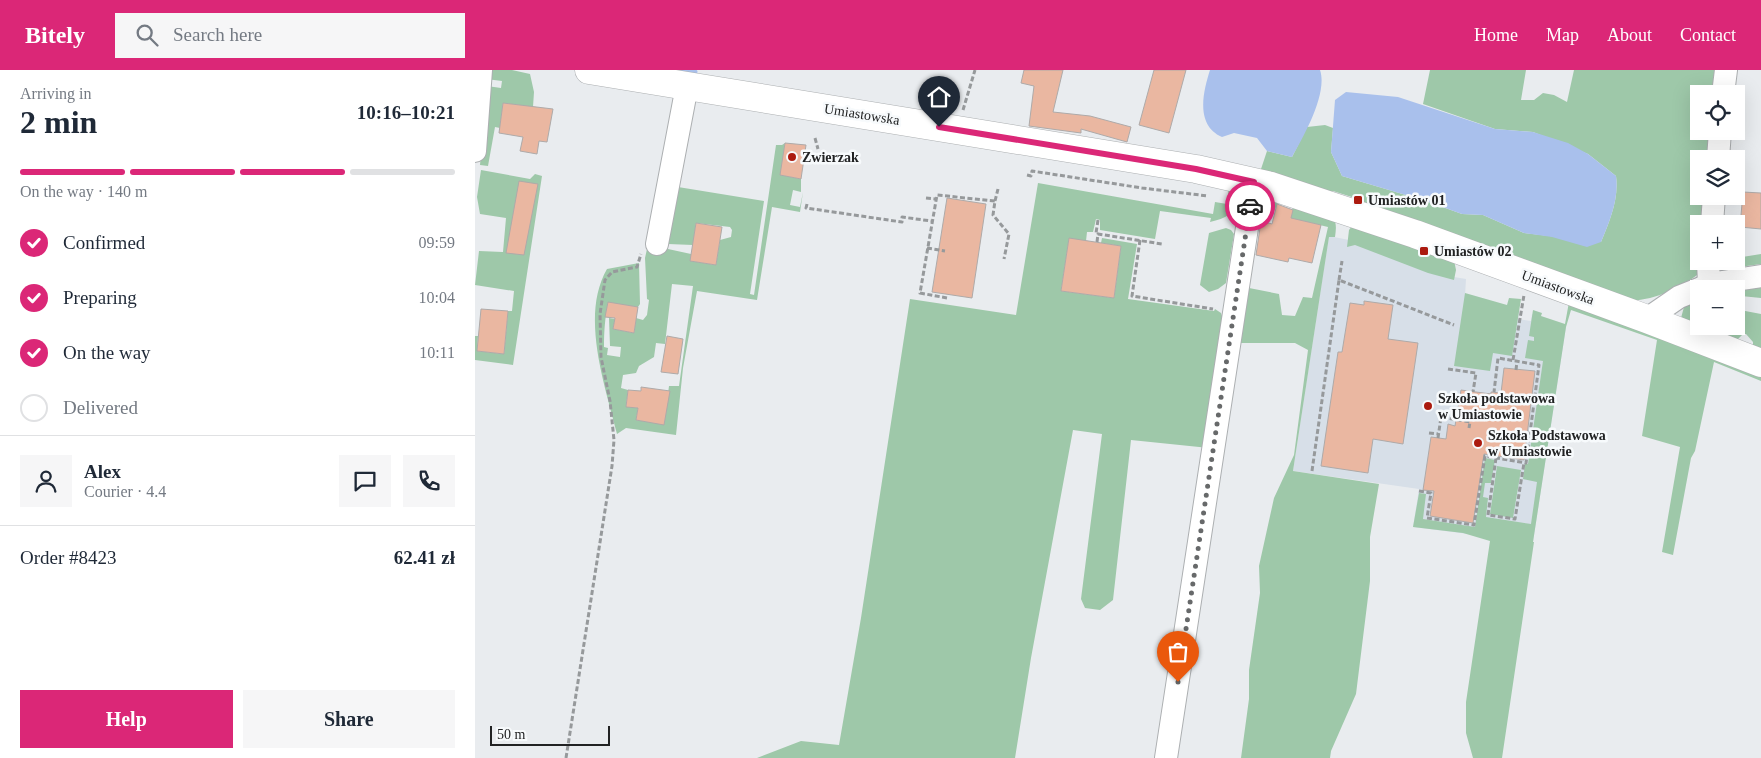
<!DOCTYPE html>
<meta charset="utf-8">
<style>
:root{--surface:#fff;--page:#f6f6f7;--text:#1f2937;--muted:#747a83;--line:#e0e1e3;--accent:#db2777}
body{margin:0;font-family:Georgia,serif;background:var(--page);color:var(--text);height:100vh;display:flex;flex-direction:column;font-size:19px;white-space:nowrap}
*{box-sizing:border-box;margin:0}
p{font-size:16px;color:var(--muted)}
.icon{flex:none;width:28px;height:28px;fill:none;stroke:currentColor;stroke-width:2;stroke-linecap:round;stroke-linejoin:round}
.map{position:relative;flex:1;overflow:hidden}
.sheet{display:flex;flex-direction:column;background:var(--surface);width:475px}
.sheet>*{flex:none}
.tools{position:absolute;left:1215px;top:15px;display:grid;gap:10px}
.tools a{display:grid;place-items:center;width:55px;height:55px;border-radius:0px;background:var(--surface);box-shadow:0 5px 20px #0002;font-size:25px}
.scale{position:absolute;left:15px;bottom:12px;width:120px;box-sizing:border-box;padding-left:5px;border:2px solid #212223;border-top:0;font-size:14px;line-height:18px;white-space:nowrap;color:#212223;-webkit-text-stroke:4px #f7fafc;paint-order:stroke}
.pin{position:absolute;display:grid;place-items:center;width:42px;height:42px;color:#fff;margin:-51px -21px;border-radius:50% 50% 50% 0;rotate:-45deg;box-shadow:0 0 5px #0007}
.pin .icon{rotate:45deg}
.courier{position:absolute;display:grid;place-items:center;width:50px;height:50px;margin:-25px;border:4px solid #db2777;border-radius:50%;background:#fff;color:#222;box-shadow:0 1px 6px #0007}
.overview em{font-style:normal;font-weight:800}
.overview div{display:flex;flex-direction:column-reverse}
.overview{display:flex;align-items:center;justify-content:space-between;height:85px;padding:0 20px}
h1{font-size:32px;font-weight:800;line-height:38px}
.bar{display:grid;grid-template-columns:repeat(4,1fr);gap:8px 5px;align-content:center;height:60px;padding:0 20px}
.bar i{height:6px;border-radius:4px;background:var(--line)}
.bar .active{background:var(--accent)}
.bar p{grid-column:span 4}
.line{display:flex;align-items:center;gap:12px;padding:0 20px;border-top:1px solid var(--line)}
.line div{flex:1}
.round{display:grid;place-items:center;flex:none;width:52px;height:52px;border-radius:0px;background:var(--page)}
ol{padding:0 20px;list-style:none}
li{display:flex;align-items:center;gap:15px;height:55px}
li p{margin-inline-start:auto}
li .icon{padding:5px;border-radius:50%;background:var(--accent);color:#fff;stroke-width:4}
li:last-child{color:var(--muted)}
li i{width:28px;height:28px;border:2px solid var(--line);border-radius:50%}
.action{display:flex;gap:10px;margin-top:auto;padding:10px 20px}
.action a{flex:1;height:58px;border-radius:0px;background:var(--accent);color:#fff;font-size:20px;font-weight:800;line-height:58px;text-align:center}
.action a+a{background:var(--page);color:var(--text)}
header{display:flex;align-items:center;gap:30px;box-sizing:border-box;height:70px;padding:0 25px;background:var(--accent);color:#fff}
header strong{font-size:24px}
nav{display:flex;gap:28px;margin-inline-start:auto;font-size:18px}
.search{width:350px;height:45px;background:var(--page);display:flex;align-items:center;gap:12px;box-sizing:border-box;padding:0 18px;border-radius:0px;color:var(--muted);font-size:19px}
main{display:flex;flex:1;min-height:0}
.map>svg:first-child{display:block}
.built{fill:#d7dfe8}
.green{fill:#9ec8a9;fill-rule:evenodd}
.water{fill:#a9c0ec}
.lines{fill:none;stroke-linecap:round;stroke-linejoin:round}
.stream{stroke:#a9c0ec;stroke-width:5}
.building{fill:#eab7a1;stroke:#aeaaa9}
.minor-casing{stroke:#acafb1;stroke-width:24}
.major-casing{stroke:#acafb1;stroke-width:29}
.path{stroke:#96999b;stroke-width:3;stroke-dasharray:5 2.5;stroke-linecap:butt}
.minor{stroke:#fff;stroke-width:22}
.major{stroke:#fff;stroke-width:28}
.done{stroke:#67696a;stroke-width:5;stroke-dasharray:0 9}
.route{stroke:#db2777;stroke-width:6}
.poi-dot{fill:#ab1a0f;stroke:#f7fafc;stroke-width:2}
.labels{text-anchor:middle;stroke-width:5;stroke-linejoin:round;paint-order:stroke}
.street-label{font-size:14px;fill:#212223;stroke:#f7fafc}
.poi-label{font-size:14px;font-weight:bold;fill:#212223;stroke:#f7fafc;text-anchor:start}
</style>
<header>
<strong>Bitely</strong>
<div class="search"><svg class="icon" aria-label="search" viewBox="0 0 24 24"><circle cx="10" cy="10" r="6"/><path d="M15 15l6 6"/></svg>Search here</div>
<nav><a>Home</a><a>Map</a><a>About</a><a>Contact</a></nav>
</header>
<main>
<section class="sheet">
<div class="overview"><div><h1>2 min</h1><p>Arriving in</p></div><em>10:16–10:21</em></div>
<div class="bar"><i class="active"></i><i class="active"></i><i class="active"></i><i></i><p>On the way · 140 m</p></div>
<ol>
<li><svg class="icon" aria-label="check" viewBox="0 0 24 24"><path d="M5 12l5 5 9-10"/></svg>Confirmed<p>09:59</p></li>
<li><svg class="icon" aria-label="check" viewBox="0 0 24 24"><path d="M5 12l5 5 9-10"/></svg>Preparing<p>10:04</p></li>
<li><svg class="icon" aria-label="check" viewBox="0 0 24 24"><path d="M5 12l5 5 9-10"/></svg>On the way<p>10:11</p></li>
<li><i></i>Delivered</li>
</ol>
<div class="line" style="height:90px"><a class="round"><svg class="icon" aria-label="person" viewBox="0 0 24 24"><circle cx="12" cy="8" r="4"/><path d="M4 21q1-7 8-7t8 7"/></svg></a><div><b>Alex</b><p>Courier · 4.4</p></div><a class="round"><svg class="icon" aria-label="chat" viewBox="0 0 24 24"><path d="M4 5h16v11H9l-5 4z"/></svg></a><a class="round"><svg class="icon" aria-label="phone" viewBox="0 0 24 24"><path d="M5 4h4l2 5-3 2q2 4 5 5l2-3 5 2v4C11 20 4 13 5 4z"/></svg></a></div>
<div class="line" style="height:65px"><div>Order #8423</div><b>62.41 zł</b></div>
<div class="action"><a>Help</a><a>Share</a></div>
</section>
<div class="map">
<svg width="1286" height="688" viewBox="0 0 1286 688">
<rect width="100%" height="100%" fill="#e9ecef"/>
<path class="built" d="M 854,166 L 879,171 L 979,207 L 991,209 L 990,226 L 1044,241 L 1043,249 L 1056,251 L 1057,244 L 1091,257 L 1058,472 L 938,457 L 944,419 L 818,401 Z"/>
<path class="green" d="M 12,0 L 37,0 L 55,4 L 59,22 L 58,37 L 28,33 L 25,58 L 20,57 L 13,96 L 5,95 L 12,16 L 26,18 L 27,11 L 11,9 Z
M 955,0 L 1051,0 L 1046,30 L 1059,30 L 1068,23 L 1079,25 L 1092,32 L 1099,0 L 1245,0 L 1243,24 L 1224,24 L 1224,61 L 1240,61 L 1237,89 L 1224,89 L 1224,126 L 1234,126 L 1231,154 L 1224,154 L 1224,191 L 1226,202 C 1206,218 1182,229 1156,231 L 886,131 L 880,127 L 880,128 L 858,121 L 852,123 L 785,102 L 792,81 L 817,87 L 832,57 L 850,55 L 858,58 L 856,82 L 867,106 L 951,131 L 987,144 L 1008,145 L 1049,163 L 1126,172 C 1135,150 1144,129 1141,106 L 1113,84 L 1058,62 L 1020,59 L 948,34 Z
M 310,73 L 306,105 L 326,109 L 326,122 L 318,120 L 315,135 L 325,137 L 328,122 L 325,142 L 297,137 L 282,230 L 222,221 L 208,298 L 201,365 L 151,358 L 142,364 C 130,315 105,246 132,199 L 164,193 L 165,234 L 163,237 L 133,233 C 130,248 129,261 129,277 L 133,278 L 132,285 L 145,287 L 146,277 L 135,276 L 134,248 L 140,249 L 138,259 L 159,263 L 161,248 L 168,250 L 172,245 L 174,230 L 172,229 L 170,188 L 172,179 L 193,179 L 216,184 L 216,191 L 241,195 L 245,170 L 256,167 L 257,160 L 255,157 L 221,153 L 218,175 L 193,174 L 203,117 L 289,131 L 275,224 L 279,225 L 301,75 L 307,75 ZM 197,214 L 218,216 L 204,316 L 194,316 L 189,354 L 161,350 L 163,338 L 151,336 L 153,320 L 146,318 L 148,305 L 161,303 L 164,296 L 179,287 L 181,273 L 190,274 Z
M 6,100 L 55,109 L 60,104 L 67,106 L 38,295 L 0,290 L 0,266 L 3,266 L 2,281 L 29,284 L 33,241 L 37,241 L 39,221 L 0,215 L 4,181 L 28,182 L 31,148 L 5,144 L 2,127 Z
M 563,113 L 738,144 L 740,132 L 752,134 L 754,115 C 769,136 758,147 735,152 L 736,148 L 685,141 L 680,169 L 625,160 L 625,150 L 621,149 L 618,162 L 612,162 L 611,171 L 594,169 L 586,221 L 639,228 L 646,176 L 626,173 L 627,168 L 662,174 L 653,229 L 739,241 L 740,239 L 746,243 L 749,252 L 734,378 L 656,370 L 638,530 L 625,540 L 610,538 L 606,529 L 627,364 L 598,360 L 556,588 L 540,688 L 282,688 L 326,671 L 364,675 L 386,548 L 435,229 L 541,245 Z
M 790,125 C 801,124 852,139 858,147 C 862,153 861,160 860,167 L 854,167 L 818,401 L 904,414 L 895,467 L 895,511 L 881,624 L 856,681 L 855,688 L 766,688 L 774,629 L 774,600 L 785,523 L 784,496 L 799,428 L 819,385 L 833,280 L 820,273 L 763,273 L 762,260 L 769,217 L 804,224 L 807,245 L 820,246 L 828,227 L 837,228 L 853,157 L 828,151 L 824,167 L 812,165 L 813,152 L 815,152 L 818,136 L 803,132 C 799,145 794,146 781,145 L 786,127 Z
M 877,156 L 944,177 L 943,181 L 951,184 L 953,180 L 979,190 L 981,200 L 979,210 L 953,203 L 880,175 L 872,177 L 874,160 Z
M 751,158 L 756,160 L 759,164 L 751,213 L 743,219 L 734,222 L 725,215 L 734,163 Z
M 1286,184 L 1286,194 L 1257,198 L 1245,196 L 1241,191 L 1261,191 L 1261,188 Z
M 1286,214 L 1286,228 L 1266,226 L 1265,240 L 1286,244 L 1286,284 L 1278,280 L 1278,272 L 1271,264 L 1268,264 L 1258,274 L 1206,248 L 1209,237 L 1224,228 L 1224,256 L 1261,256 L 1261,219 Z
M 990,223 L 1032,235 L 1034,228 L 1046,229 L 1037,286 L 1018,283 L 1015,301 L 979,296 Z
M 1094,232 L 1286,304 L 1286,311 L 1239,292 L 1220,381 L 1216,388 L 1198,485 L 1187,482 L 1205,377 L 1167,366 L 1182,270 L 1096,240 L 1091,257 L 1058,472 L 1059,472 L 1027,688 L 998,688 L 991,663 L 991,632 L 1015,471 L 988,463 L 938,457 L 944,423 L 951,424 L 948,449 L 1000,457 L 1010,388 L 1020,390 L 1016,413 L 1010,413 L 1008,427 L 1013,428 L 1011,447 L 1056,454 L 1062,412 L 1048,409 L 1050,394 L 1053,394 L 1068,291 L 1050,288 L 1053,270 L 1059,271 L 1059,267 L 1054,266 L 1058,240 L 1067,243 L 1066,246 L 1090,254 Z
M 1022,396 L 1046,400 L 1038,448 L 1015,444 Z"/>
<path class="water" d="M 735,0 L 845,0 C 853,23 829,66 817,87 L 792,81 L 782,68 L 759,63 L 747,67 C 720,55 728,22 735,0 Z
M 871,22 L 923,27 L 1020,59 L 1058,62 L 1093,73 L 1113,84 L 1141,106 C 1144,129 1135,150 1126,172 L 1112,177 L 1077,167 L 1049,163 L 1008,145 L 987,144 L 951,131 L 867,106 L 856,82 L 860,30 Z"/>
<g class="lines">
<path class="stream" d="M 204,0 L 220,2"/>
</g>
<path class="building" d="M 549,0 L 588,0 L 578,42 L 615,46 L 656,57 L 652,72 L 606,59 L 606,63 L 554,56 L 559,16 L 546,13 Z
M 679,0 L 711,0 L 694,63 L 664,55 Z
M 28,33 L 78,39 L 72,72 L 64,71 L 62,84 L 45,81 L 48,67 L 24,63 Z
M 310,73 L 331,75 L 326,109 L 305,105 Z
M 44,111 L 63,114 L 49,185 L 31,183 Z
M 1268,122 L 1286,123 L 1286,159 L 1265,157 Z
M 472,128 L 511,134 L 497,228 L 457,222 Z
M 802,134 L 818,140 L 816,148 L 846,155 L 837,193 L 814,188 L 813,192 L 781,185 L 786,151 L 797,154 Z
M 221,153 L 247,157 L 241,195 L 215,191 Z
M 594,168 L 646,176 L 639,228 L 586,221 Z
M 889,231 L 918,235 L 913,269 L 943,273 L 928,374 L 898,369 L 893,403 L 846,396 L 863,282 L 867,282 L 875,233 L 889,235 Z
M 133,232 L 163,237 L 159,263 L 138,259 L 140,248 L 130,247 Z
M 6,239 L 33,241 L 29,284 L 2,281 Z
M 192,266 L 208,269 L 203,304 L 186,302 Z
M 1029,298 L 1060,301 L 1049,390 L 1009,384 L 998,453 L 955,446 L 959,421 L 948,420 L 956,367 L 971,369 L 973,354 L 980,356 L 986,320 L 1016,324 L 1016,322 L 1026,323 Z
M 166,317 L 195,321 L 189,355 L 161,350 L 163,338 L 151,337 L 153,320 L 166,321 Z"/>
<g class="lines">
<g class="minor-casing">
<path id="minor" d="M 1248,24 L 1251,0
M 0,81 L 6,0
M 1243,89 L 1245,61
M 1237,154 L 1239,126
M 182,174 L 212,16
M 1233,191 L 1234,214
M 1224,219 L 1234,214 L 1286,206
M 1172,249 L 1204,227 L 1224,219
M 691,688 L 779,112"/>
</g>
<g class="major-casing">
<path id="major" d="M 114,0 L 721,99 L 796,116 L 940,164 L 1172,249 L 1286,293"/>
</g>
<path class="path" d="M 488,40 L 500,0
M 340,68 L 343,79
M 552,105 L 556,106 L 557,101 L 667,118 L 733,126
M 451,128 L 460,129
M 520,131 L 523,119
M 332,134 L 331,138 L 427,152 L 427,147 L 456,151
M 623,150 L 621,163 L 623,164
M 665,170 L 657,226 L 738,239
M 622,172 L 623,164 L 687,174
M 452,178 L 470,181
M 864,210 L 867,191
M 472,228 L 445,223 L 462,125 L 520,131 L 518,145 L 534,164 L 529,189
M 1038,290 L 1049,225
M 973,299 L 1001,303 L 998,322
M 1041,300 L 1042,291
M 954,363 L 963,364
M 963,368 L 966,347 L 995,352 L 994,358
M 1021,388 L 1013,445 L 1040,449 L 1049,393
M 837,401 L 864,210 L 979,255
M 944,421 L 956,423 L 952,448 L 999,455 L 1010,386 L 1051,393 L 1064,295 L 1023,288 L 1019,322
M 91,688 L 137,396 L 139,370 L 135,331 L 126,287 L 125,244 L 130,210 L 137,202 L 162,197 L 166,184"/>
<use href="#minor" class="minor"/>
<use href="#major" class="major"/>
</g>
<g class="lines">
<path class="done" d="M 703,612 L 775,136"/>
<path class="route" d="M 464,57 L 721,99 L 779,112 L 775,136"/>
</g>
<g class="poi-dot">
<circle cx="317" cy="87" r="5"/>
<rect x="878" y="125" width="10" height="10" rx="2.5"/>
<rect x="944" y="176" width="10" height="10" rx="2.5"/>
<circle cx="953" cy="336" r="5"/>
<circle cx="1003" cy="373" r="5"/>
</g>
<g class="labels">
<g class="street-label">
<text transform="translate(387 44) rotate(9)" y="5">Umiastowska</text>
<text transform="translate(1083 217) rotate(20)" y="5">Umiastowska</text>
</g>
<g class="poi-label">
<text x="327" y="92">Zwierzak</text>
<text x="893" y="135">Umiastów 01</text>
<text x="959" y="186">Umiastów 02</text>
<text x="963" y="333">Szkoła podstawowa<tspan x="963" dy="16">w Umiastowie</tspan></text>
<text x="1013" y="370">Szkoła Podstawowa<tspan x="1013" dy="16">w Umiastowie</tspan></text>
</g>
</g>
</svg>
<div class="tools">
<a><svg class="icon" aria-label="locate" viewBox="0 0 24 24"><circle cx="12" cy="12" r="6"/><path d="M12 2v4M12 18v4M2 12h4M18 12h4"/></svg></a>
<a><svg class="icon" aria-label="layers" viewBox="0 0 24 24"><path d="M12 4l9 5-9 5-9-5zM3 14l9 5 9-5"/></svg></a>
<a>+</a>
<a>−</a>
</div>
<div class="scale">50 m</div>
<div class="pin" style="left:703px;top:612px;background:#ea580c"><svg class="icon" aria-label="bag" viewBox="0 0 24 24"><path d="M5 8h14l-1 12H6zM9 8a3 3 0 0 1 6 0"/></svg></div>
<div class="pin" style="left:464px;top:57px;background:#1f2937"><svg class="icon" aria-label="home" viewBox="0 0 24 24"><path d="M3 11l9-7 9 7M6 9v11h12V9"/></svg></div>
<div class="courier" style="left:775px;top:136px"><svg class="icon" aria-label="car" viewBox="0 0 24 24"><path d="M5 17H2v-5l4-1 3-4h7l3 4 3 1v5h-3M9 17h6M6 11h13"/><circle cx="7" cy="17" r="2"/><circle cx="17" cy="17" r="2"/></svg></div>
</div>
</main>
